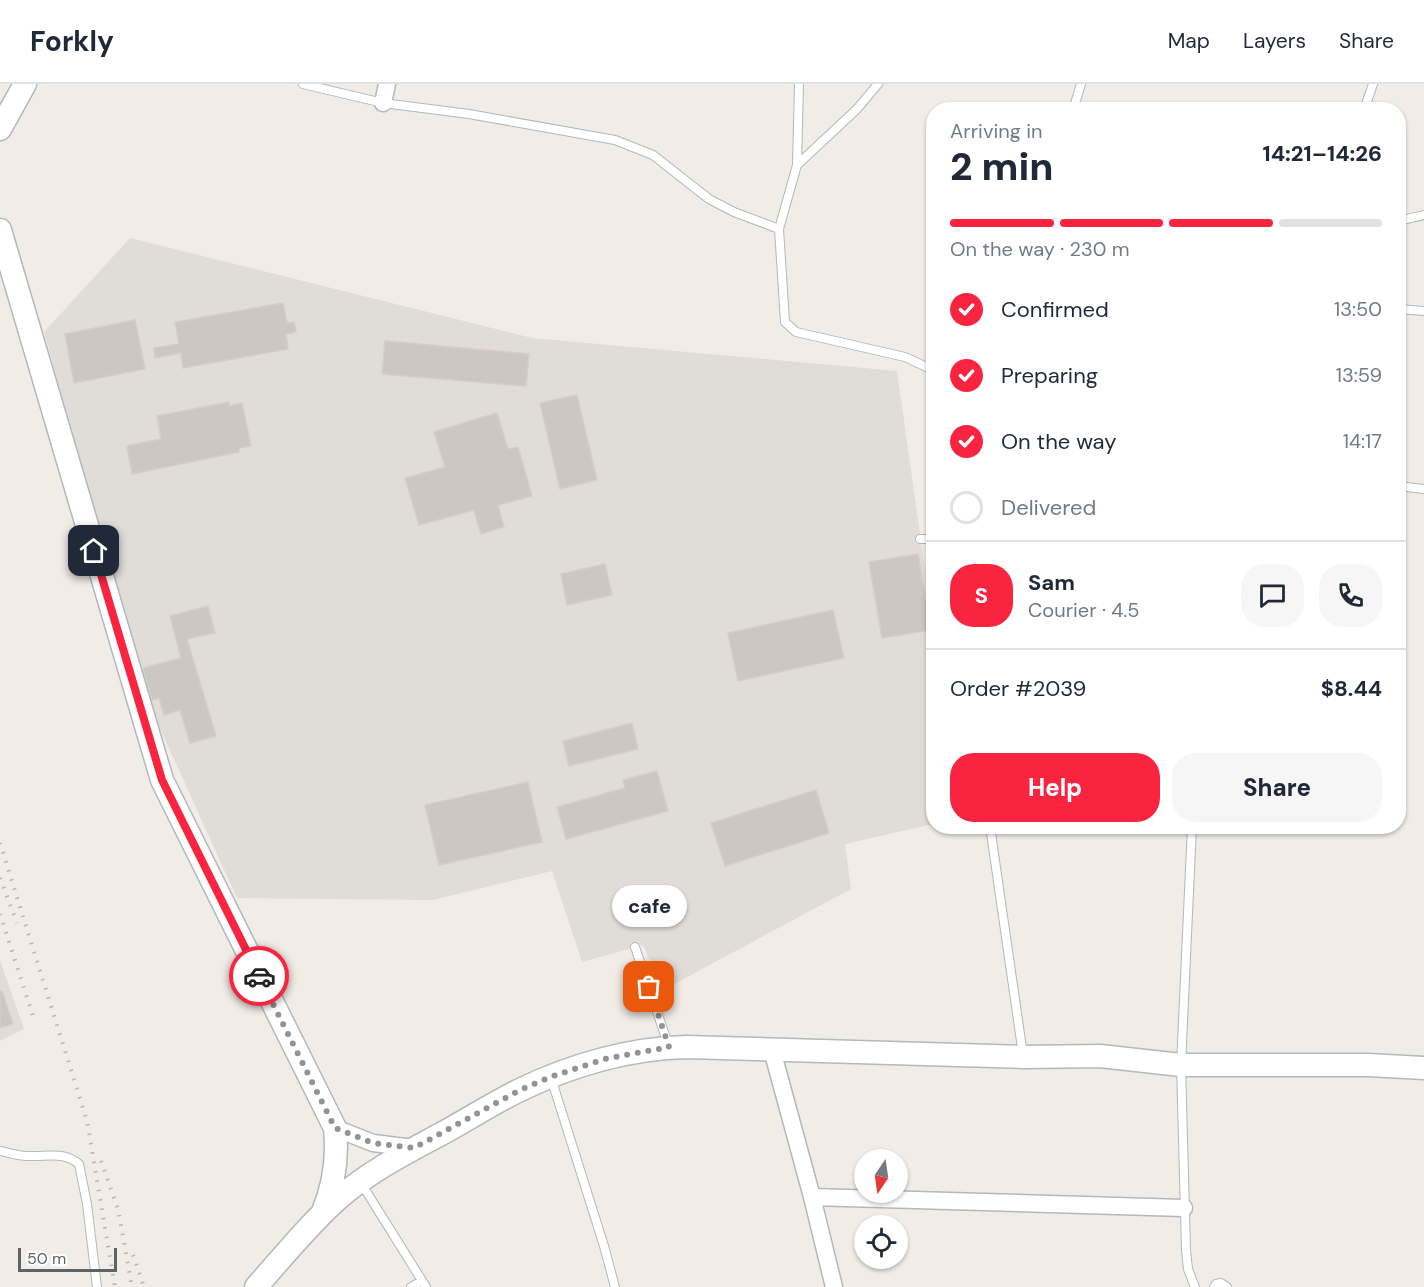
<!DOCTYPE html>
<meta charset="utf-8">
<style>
:root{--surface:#fff;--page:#f6f6f7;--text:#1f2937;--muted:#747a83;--line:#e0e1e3;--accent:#f9243f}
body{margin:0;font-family:"DM Sans",sans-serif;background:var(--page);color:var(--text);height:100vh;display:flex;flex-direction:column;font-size:22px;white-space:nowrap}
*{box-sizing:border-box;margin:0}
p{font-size:20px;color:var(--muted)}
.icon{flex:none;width:33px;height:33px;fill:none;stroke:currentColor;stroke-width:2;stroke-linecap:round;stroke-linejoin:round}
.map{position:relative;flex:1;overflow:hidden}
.sheet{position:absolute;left:926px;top:18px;width:480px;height:732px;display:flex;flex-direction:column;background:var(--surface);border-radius:24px;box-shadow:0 2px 4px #0004}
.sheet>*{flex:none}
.needle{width:39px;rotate:193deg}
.controls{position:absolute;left:854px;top:1065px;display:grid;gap:12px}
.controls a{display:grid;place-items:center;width:54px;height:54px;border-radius:50%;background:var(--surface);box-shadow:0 2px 4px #0004;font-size:30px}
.scale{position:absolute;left:18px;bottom:15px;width:99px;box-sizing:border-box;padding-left:6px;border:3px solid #5d6468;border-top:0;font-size:16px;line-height:21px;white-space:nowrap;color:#5d6468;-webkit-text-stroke:4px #fff;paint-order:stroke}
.pin{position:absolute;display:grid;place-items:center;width:51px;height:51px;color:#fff;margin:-26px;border-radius:12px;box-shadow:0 3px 9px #0006}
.courier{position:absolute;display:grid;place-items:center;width:60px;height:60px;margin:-30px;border:4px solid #f9243f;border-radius:50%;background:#fff;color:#222;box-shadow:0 2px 8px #0007}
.bubble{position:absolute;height:42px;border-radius:21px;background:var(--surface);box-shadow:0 2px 4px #0004;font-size:20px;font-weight:800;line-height:42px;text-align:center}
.headline em{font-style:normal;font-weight:800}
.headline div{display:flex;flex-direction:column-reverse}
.headline{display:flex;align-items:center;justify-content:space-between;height:102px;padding:0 24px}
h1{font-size:39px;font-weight:800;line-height:45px}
.bar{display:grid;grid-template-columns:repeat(4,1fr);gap:9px 6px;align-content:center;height:72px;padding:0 24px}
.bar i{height:8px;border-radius:4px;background:var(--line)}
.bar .active{background:var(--accent)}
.bar p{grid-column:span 4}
.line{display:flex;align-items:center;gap:15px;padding:0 24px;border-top:2px solid var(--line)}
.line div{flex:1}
.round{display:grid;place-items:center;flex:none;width:63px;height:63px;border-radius:24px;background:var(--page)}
ol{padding:0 24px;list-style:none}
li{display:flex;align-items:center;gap:18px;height:66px}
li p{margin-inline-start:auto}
li .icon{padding:6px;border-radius:50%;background:var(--accent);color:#fff;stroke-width:4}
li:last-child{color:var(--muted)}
li i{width:33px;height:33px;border:3px solid var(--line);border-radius:50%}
.primary-button{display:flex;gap:12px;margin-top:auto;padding:12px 24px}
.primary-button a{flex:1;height:69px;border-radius:24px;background:var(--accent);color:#fff;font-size:24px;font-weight:800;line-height:69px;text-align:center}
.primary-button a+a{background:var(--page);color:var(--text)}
header{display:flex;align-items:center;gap:36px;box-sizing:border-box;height:84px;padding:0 30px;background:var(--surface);border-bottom:2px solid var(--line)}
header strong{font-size:28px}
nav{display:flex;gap:33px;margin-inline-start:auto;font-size:21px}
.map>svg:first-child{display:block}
.industrial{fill:#e0dcd8}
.building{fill:#ccc7c3;stroke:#d7cdc4;stroke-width:1.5}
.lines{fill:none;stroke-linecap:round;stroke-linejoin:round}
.lane-casing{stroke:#b3b8bc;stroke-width:10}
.street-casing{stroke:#b3b8bc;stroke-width:19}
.secondary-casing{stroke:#b2b8bc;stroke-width:25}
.lane{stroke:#fff;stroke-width:8}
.street{stroke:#fff;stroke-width:16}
.secondary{stroke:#fff;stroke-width:22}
.rail{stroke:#b5b6b7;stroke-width:4;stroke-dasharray:1.5 8;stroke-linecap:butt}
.done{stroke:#919494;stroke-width:6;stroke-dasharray:0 10.8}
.route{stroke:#f9243f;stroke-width:8}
</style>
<header>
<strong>Forkly</strong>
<nav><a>Map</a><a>Layers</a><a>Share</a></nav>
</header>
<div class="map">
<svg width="1424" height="1203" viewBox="0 0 1424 1203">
<rect width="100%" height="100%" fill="#f1ece6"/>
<path class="industrial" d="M 130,154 L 532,254 L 897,287 L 933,542 L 933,740 L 845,760 L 851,805 L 663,906 L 643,861 L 582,878 L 552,787 L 433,816 L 237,814 L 144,609 L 44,248 Z
M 0,876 L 24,945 L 0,957 Z"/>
<path class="building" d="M 283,219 L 287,239 L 294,238 L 296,248 L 286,250 L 288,265 L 183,284 L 181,269 L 155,274 L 154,264 L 179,260 L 175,238 Z
M 135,236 L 145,285 L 74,299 L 65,250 Z
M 385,257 L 529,270 L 526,302 L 382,290 Z
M 577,311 L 597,396 L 560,405 L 540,319 Z
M 229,318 L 229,322 L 242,319 L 251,362 L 239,364 L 239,368 L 132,390 L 127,362 L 161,355 L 157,332 Z
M 497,329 L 508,365 L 518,363 L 532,412 L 498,421 L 504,443 L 481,450 L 474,426 L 419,441 L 405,394 L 445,383 L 434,348 Z
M 918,470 L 931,546 L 882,554 L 869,478 Z
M 605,480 L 612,511 L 567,521 L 561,490 Z
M 208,522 L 215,549 L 187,555 L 216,652 L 190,659 L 180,626 L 164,631 L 159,614 L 152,616 L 143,584 L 181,574 L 170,532 Z
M 833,526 L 844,574 L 738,597 L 728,549 Z
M 632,639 L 638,665 L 569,682 L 563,657 Z
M 657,687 L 668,727 L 566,755 L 557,723 L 625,704 L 623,696 Z
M 528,698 L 542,758 L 439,781 L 425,721 Z
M 816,706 L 829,749 L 725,782 L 711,739 Z
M 0,907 L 2,907 L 13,940 L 0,944 Z"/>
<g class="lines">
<g class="lane-casing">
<path id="lane" d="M 303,0 L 383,19 L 469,30 L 615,56 L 653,71 L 709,115 L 734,128 L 779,145 L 785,238 L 796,248 L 905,273 L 933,286
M 1073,26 L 1081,0
M 1364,26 L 1373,0
M 797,81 L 799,0
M 1398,137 L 1424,131
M 779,145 L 797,81 L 857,25 L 878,0
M 1398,225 L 1424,227
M 1398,402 L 1424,405
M 920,455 L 933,455
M 990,742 L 1023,971
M 1192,742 L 1181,981 L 1186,1166 L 1188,1185 L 1195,1203
M 635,863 L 669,963
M 551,994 L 604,1162 L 615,1203
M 0,1067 C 11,1069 22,1073 33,1072 C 51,1072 64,1068 79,1080 L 87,1120 L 97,1203
M 361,1099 L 426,1203
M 411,1203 L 422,1197
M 1214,1203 L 1216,1200 L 1221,1199 L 1227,1203"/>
</g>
<g class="street-casing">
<path id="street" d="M 383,19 L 387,0
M 772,966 L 812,1113
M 335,1044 L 373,1059 L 414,1064
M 834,1203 L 812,1113 L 1184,1124"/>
</g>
<g class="secondary-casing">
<path id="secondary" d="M 0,45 L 25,0
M 0,146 L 162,696 L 335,1044 C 338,1073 334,1101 323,1128
M 256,1203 C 283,1173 309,1140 340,1113 C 370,1087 406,1069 441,1050 C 467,1036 493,1019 520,1006 C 571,981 631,964 687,963 L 1023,973 L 1100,972 L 1181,981 L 1368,981 L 1424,984"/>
</g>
<use href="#lane" class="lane"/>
<use href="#street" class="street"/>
<use href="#secondary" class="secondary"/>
<path class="rail" d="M 0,759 L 87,1037 L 115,1203
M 0,794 L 17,839
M 0,830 L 33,932
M 101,1077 L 118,1125 L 132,1203
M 133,1171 L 144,1203"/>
</g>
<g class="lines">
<path class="done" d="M 259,892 L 335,1044 L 373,1059 L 414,1064 L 520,1006 L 550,993 L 605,975 L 669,963 L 649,903"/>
<path class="route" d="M 94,467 L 162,696 L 259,892"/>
</g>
</svg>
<div class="controls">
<a><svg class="needle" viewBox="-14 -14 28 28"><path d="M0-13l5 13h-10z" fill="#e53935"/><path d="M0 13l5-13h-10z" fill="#747a83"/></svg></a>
<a><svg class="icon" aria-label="locate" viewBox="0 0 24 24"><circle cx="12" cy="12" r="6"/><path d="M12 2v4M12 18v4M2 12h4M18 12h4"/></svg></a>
</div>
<div class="scale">50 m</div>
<div class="pin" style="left:649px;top:903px;background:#ea580c"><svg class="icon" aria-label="bag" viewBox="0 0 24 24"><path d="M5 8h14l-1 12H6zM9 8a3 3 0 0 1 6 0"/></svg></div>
<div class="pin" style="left:94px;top:467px;background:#1f2937"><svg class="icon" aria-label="home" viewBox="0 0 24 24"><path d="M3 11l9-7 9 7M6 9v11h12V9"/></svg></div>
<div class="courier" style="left:259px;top:892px"><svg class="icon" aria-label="car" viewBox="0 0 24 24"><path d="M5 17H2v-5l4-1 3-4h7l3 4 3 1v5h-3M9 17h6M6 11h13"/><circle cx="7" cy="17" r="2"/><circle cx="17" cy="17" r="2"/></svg></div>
<div class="bubble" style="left:612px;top:801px;width:75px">cafe</div>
<section class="sheet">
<div class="headline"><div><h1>2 min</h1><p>Arriving in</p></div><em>14:21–14:26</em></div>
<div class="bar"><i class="active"></i><i class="active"></i><i class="active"></i><i></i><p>On the way · 230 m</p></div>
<ol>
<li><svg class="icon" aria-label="check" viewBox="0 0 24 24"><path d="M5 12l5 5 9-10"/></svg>Confirmed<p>13:50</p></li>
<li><svg class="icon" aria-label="check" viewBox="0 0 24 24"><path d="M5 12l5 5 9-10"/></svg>Preparing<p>13:59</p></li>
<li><svg class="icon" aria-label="check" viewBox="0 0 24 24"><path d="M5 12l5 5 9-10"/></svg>On the way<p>14:17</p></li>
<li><i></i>Delivered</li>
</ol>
<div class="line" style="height:108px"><b class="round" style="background:var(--accent);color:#fff">S</b><div><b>Sam</b><p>Courier · 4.5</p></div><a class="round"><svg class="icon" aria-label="chat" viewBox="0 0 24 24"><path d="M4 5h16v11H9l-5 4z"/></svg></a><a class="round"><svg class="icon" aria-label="phone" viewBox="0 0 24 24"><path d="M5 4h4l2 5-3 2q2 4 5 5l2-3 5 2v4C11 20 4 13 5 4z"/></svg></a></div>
<div class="line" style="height:78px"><div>Order #2039</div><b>$8.44</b></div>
<div class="primary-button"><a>Help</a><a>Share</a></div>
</section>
</div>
